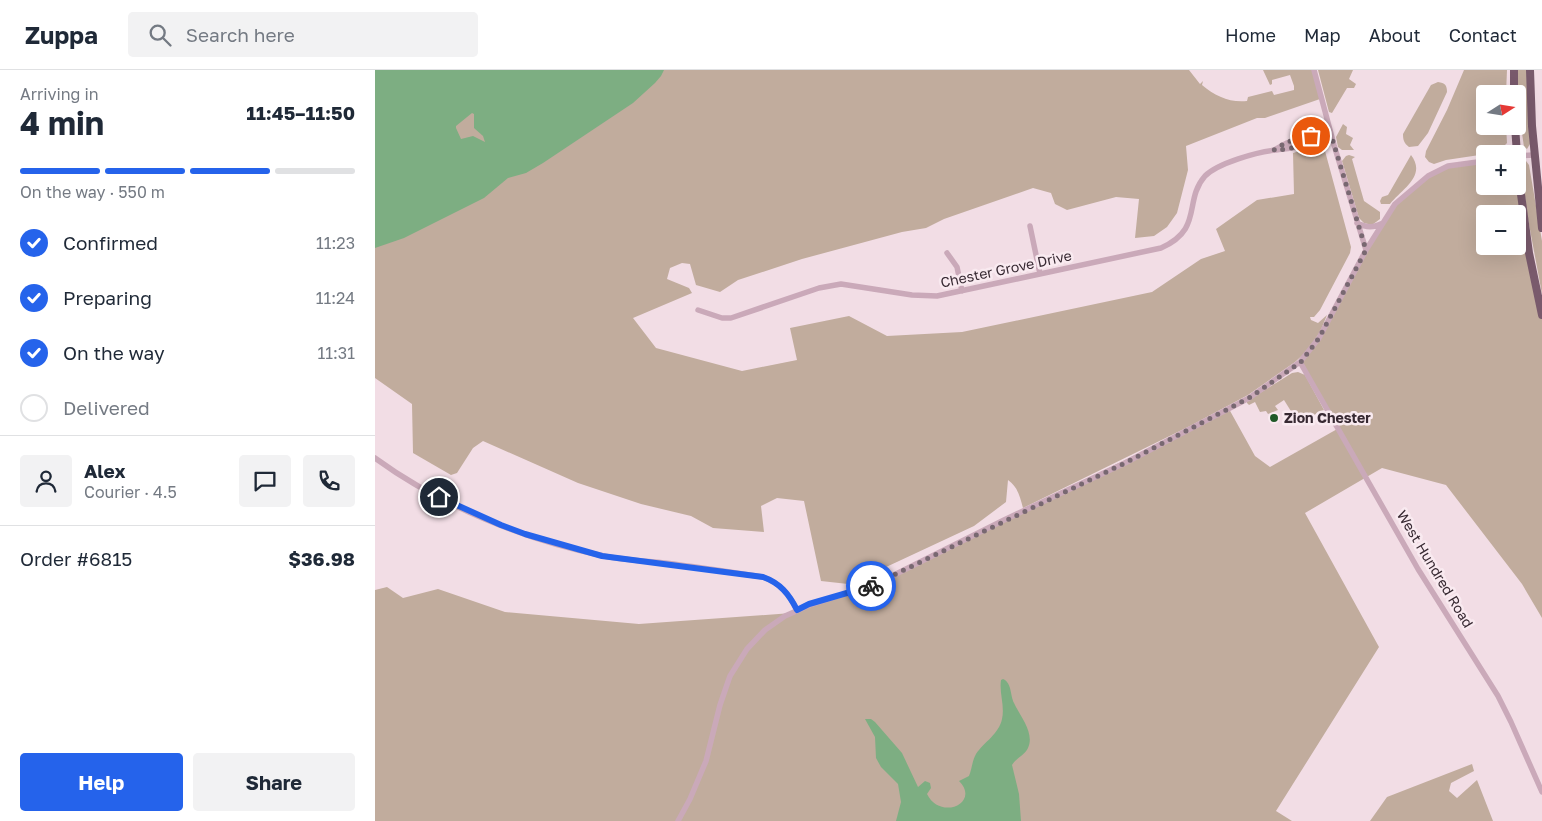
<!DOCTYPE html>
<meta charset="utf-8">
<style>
:root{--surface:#fff;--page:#f2f2f3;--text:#1f2937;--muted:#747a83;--line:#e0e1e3;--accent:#2563eb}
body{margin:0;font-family:"Golos Text",sans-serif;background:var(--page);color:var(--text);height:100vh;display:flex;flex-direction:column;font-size:19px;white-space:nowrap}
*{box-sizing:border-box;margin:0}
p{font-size:16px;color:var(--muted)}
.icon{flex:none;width:28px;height:28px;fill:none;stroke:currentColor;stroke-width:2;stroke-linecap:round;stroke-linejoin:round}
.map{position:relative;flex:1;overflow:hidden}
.details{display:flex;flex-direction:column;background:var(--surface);width:375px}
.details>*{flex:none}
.needle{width:32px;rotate:78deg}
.fabs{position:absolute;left:1101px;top:15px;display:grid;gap:10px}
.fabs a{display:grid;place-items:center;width:50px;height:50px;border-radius:5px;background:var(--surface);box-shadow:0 5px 20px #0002;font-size:25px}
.pin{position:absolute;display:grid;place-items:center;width:42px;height:42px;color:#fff;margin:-21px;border:2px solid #fff;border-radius:50%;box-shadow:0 1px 5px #0007}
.courier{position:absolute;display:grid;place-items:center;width:50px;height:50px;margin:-25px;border:4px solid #2563eb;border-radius:50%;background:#fff;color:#222;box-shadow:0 1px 6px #0007}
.summary em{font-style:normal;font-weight:700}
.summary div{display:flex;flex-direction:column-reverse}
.summary{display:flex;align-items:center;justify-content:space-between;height:85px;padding:0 20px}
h1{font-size:32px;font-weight:700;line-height:38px}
.bar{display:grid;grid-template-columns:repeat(4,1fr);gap:8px 5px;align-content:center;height:60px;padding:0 20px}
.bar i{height:6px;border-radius:4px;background:var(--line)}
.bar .current{background:var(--accent)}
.bar p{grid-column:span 4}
.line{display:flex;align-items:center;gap:12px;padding:0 20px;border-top:1px solid var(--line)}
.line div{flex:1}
.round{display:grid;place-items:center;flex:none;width:52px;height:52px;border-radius:5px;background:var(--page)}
ol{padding:0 20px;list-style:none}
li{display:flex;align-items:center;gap:15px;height:55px}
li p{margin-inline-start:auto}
li .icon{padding:5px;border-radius:50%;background:var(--accent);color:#fff;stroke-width:4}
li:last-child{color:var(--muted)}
li i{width:28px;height:28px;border:2px solid var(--line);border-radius:50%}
.button{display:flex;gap:10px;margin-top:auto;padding:10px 20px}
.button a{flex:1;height:58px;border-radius:5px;background:var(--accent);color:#fff;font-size:20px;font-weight:700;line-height:58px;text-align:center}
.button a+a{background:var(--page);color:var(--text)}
header{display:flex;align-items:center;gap:30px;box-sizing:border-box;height:70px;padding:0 25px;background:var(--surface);border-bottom:1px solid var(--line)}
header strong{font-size:24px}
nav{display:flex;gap:28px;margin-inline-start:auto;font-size:18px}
.search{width:350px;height:45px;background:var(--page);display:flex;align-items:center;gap:12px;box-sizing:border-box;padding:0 18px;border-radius:5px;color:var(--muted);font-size:19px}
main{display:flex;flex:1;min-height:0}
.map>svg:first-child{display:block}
.green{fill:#c1ac9d;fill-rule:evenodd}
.water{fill:#7dae82;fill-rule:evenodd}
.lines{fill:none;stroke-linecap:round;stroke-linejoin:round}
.minor{stroke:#caa9b9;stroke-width:5.5}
.major{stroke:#795a6c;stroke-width:8}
.done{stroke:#786871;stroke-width:5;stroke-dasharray:0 9}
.route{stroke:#2563eb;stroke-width:6}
.poi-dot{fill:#1f5827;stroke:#f9eaf0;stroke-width:2}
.labels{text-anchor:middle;stroke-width:5;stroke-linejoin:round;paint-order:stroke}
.street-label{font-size:14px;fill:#372932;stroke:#f9eaf0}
.poi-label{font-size:14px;font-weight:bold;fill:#372932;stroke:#f9eaf0;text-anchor:start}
</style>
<header>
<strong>Zuppa</strong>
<div class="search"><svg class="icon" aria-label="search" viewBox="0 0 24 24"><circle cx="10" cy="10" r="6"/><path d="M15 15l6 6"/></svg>Search here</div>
<nav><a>Home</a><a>Map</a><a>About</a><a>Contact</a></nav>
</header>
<main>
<section class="details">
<div class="summary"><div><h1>4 min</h1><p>Arriving in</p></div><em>11:45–11:50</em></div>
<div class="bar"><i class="current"></i><i class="current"></i><i class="current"></i><i></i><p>On the way · 550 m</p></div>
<ol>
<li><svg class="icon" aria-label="check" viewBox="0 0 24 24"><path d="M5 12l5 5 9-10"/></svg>Confirmed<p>11:23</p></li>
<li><svg class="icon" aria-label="check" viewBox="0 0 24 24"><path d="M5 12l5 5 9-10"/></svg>Preparing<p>11:24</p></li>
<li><svg class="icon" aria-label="check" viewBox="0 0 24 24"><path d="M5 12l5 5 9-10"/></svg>On the way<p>11:31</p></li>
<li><i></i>Delivered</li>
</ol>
<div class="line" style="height:90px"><a class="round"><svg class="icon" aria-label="person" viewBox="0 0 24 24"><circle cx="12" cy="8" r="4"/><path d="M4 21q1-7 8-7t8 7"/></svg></a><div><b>Alex</b><p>Courier · 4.5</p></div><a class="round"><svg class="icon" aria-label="chat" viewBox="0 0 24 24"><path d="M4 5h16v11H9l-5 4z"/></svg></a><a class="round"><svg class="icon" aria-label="phone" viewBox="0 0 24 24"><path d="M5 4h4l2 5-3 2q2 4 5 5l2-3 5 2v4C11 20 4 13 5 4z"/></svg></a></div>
<div class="line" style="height:65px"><div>Order #6815</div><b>$36.98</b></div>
<div class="button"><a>Help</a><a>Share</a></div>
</section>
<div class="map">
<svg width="1167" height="751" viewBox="0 0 1167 751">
<rect width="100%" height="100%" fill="#f2dde5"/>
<path class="green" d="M 0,0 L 814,0 L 825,14 L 828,11 L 827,15 C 840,26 855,33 872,31 L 873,27 L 897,21 L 899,25 L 919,20 L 919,16 L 915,5 L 897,10 L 897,14 L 895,15 L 888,0 L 938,0 L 945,29 L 890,48 L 882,48 L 811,76 L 813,100 L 802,143 L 792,157 L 779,166 L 760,168 L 764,129 L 741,127 L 692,140 L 680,134 L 676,123 L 658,118 L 569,149 L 551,158 L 527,162 L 427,189 L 363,210 L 345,222 L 321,215 L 315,194 L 307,193 L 295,198 L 292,209 L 314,218 L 317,223 L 258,248 L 281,278 L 367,301 L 422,290 L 415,258 L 474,246 L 512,266 L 587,262 L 777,222 L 826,189 L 850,181 L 841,159 L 882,130 L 919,124 L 918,83 L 942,76 L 950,81 L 976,177 L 975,183 L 945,240 L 939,247 L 935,247 L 936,250 L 943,253 L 952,245 L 945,262 L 931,282 L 920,292 L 873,325 L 813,357 L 648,438 C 645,427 643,417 633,410 L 631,432 L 599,456 L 494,505 L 473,514 L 446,511 L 429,431 L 402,428 L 386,436 L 389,462 L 338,458 L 316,446 L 266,434 L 203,413 L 108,371 L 98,378 L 82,403 L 76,405 L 38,383 L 37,334 L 0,308 Z
M 943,0 L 978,0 L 974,9 L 981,14 L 979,18 L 972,18 L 957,43 L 954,42 Z
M 1089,0 L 1132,0 L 1131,24 L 1110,24 L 1110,56 L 1131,56 L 1132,73 L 1125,80 L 1118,83 L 1071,90 L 1059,94 L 1054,92 L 1050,87 L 1051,81 L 1072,40 Z
M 1143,0 L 1153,0 L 1155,74 L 1152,79 L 1149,77 L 1143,36 Z
M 1063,12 C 1070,13 1072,15 1072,22 L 1053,63 L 1043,76 L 1034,77 C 1029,73 1028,70 1028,64 L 1056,15 Z
M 968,54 L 972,57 L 971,64 L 978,68 L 975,75 L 979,80 L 967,80 L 963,77 L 961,67 Z
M 974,85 L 980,87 L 977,89 L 989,131 L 1005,142 L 1005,149 L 997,155 L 989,153 L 984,148 L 967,91 L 971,86 Z
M 1036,85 C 1052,106 1027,119 1015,134 L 1006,134 L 1005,131 L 1007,127 L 1013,125 Z
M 1148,91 L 1151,91 L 1154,95 L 1167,171 L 1167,224 L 1151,138 L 1147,93 Z
M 1110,92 L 1110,116 L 1142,116 L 1167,248 L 1167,548 L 1147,514 L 1071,415 L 1007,398 L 930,443 L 1004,577 L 901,741 L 917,751 L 0,751 L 0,520 L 12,517 L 28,528 L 63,519 L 130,542 L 264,554 L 417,543 L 487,519 L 854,339 L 880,386 L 895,397 L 964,358 L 926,292 L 932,286 L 994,175 L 1021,135 L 1054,107 L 1072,98 ZM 1110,144 L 1142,144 L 1142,176 L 1110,176 Z
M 923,302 L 930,305 L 949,340 L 919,355 L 916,350 L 919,346 L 909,330 L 900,336 L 903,340 L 893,344 L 891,341 L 885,342 L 880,332 L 874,335 L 872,333 L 872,331 L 917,303 Z
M 1097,694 L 1099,701 L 1076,713 L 1074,721 L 1082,728 L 1102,710 L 1118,751 L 995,751 L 1012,727 Z"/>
<path class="water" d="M 0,0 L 289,0 L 286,6 L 280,13 L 258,33 L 168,93 L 151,103 L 133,108 L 109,128 L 29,168 L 0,178 ZM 97,43 L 99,44 L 99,58 L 108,66 L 110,72 L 98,66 L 86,69 L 81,58 L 81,56 Z
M 628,609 C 637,613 635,625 639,633 C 645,646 660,663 653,678 C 650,685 641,688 637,695 L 644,724 L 646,751 L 521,751 L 526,732 L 523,714 L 506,697 L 501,688 L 500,667 L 490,649 L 496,649 L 500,652 L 527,683 L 543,717 L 550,711 L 555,713 L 556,718 L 552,724 C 565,751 606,733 584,711 L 594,706 C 597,699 597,691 601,684 C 609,672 624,664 627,649 C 630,636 624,623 626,610 Z"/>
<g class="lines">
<path class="minor" d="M 939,0 L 959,75 L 991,180
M 901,79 L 912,73 L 955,61
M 1142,86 L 1159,85
M 982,153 C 992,158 998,158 1008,153
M 655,156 L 665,204
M 572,183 L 582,197 L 587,221
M 323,240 L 347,248 L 356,248 L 444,218 L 466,214 L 537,225 L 562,226 L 786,178 C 829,159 808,131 830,106 C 843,93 882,82 901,80 C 906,79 911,79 916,78 C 930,75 943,71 957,68
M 925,292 L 1043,499 L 1123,626 L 1136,652 L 1167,722
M 0,388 C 64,435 152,471 229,486 C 249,490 270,491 290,493 C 322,497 355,502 388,507 C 405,513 414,524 422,540
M 303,751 L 315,729 L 331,691 L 345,635 L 355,606 L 372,579 L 390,560 L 410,546 L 435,535 L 501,514 L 629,450 L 750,393 L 874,328 L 925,292 L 944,268 L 991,180 L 1020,134 L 1053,106 L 1073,96 L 1110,91"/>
<path class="major" d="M 1139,0 L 1139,24
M 1155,0 L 1157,56 L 1167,158
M 1140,56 L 1142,84
M 1142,95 L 1154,183 L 1167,245"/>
</g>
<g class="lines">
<path class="done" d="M 496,516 L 750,393 L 874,328 L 926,292 L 944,268 L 991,180 L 957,68 L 913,79 L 899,80 L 912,72 L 936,66"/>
<path class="route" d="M 64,427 L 126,455 L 150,464 L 227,486 L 388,507 C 405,513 414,524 422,540 L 434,534 L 496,516"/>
</g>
<circle class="poi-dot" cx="899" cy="348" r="5"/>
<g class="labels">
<g class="street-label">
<text transform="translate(631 199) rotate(-12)" y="5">Chester Grove Drive</text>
<text transform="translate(1060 499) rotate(59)" y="5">West Hundred Road</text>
</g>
<g class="poi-label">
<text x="909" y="353">Zion Chester</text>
</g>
</g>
</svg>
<div class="fabs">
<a><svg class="needle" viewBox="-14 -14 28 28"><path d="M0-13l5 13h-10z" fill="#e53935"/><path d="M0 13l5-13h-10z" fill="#747a83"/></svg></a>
<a>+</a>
<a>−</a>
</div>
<div class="pin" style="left:936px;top:66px;background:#ea580c"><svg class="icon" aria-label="bag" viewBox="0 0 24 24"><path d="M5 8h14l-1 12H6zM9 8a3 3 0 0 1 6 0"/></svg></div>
<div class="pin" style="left:64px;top:427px;background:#1f2937"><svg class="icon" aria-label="home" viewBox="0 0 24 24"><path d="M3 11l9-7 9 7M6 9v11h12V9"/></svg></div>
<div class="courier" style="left:496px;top:516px"><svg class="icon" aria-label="bike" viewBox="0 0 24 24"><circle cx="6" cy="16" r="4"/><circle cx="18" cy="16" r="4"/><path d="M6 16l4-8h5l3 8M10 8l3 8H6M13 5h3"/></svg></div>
</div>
</main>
